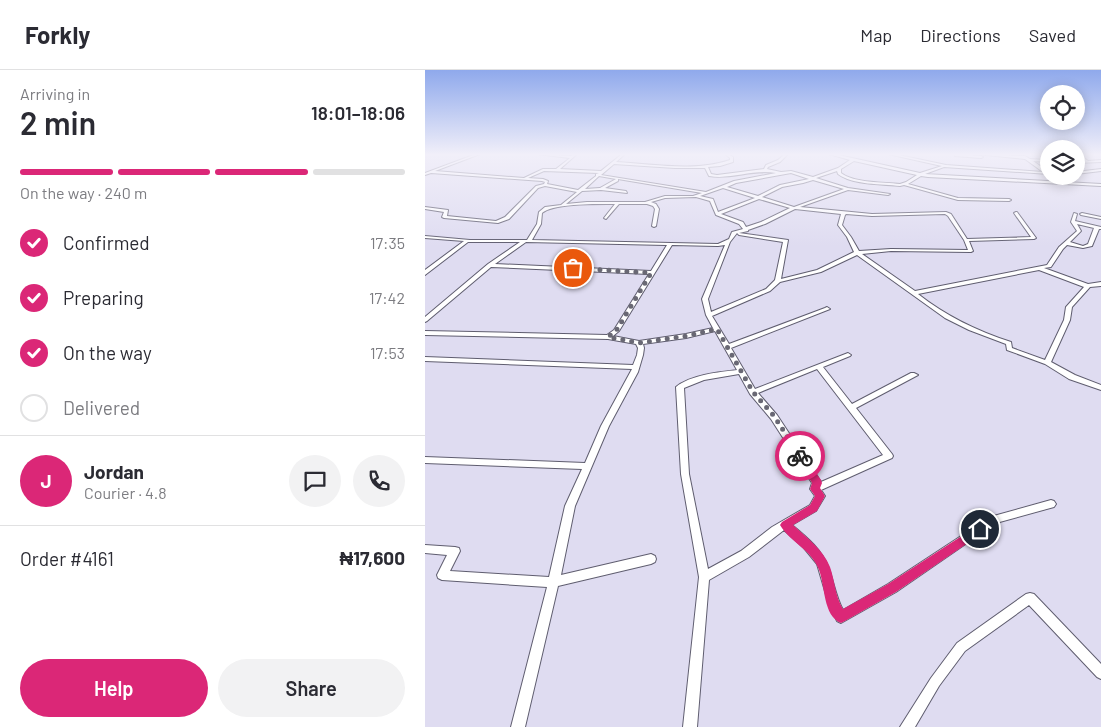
<!DOCTYPE html>
<meta charset="utf-8">
<style>
:root{--surface:#fff;--page:#f2f2f3;--text:#2b2b33;--muted:#7c7c81;--line:#e1e1e2;--accent:#db2777}
body{margin:0;font-family:Barlow,sans-serif;background:var(--page);color:var(--text);height:100vh;display:flex;flex-direction:column;font-size:19px;white-space:nowrap}
*{box-sizing:border-box;margin:0}
p{font-size:16px;color:var(--muted)}
.icon{flex:none;width:28px;height:28px;fill:none;stroke:currentColor;stroke-width:2;stroke-linecap:round;stroke-linejoin:round}
.map{position:relative;flex:1;overflow:hidden}
.details{display:flex;flex-direction:column;background:var(--surface);width:425px}
.details>*{flex:none}
.fabs{position:absolute;left:615px;top:15px;display:grid;gap:10px}
.fabs a{display:grid;place-items:center;width:45px;height:45px;border-radius:50%;background:var(--surface);box-shadow:0 2px 12px #0003;font-size:25px}
.pin{position:absolute;display:grid;place-items:center;width:42px;height:42px;color:#fff;margin:-21px;border:2px solid #fff;border-radius:50%;box-shadow:0 1px 5px #0007}
.courier{position:absolute;display:grid;place-items:center;width:50px;height:50px;margin:-25px;border:4px solid #db2777;border-radius:50%;background:#fff;color:#222;box-shadow:0 1px 6px #0007}
.head em{font-style:normal;font-weight:600}
.head div{display:flex;flex-direction:column-reverse}
.head{display:flex;align-items:center;justify-content:space-between;height:85px;padding:0 20px}
h1{font-size:32px;font-weight:600;line-height:38px}
.bar{display:grid;grid-template-columns:repeat(4,1fr);gap:8px 5px;align-content:center;height:60px;padding:0 20px}
.bar i{height:6px;border-radius:4px;background:var(--line)}
.bar .current{background:var(--accent)}
.bar p{grid-column:span 4}
.line{display:flex;align-items:center;gap:12px;padding:0 20px;border-top:1px solid var(--line)}
.line div{flex:1}
.round{display:grid;place-items:center;flex:none;width:52px;height:52px;border-radius:26px;background:var(--page)}
ol{padding:0 20px;list-style:none}
li{display:flex;align-items:center;gap:15px;height:55px}
li p{margin-inline-start:auto}
li .icon{padding:5px;border-radius:50%;background:var(--accent);color:#fff;stroke-width:4}
li:last-child{color:var(--muted)}
li i{width:28px;height:28px;border:2px solid var(--line);border-radius:50%}
.primary-button{display:flex;gap:10px;margin-top:auto;padding:10px 20px}
.primary-button a{flex:1;height:58px;border-radius:30px;background:var(--accent);color:#fff;font-size:20px;font-weight:600;line-height:58px;text-align:center}
.primary-button a+a{background:var(--page);color:var(--text)}
header{display:flex;align-items:center;gap:30px;box-sizing:border-box;height:70px;padding:0 25px;background:var(--surface);border-bottom:1px solid var(--line)}
header strong{font-size:24px}
nav{display:flex;gap:28px;margin-inline-start:auto;font-size:18px}
main{display:flex;flex:1;min-height:0}
.map>svg:first-child{display:block}
.lines{fill:none;stroke-linecap:round;stroke-linejoin:round}
.street-casing{stroke:#5f5d6f;stroke-width:2}
.street{fill:#fff;fill-rule:evenodd}
.route{fill:#db2777}
.done{stroke:#696874;stroke-width:5;stroke-dasharray:0 9}
</style>
<header>
<strong>Forkly</strong>
<nav><a>Map</a><a>Directions</a><a>Saved</a></nav>
</header>
<main>
<section class="details">
<div class="head"><div><h1>2 min</h1><p>Arriving in</p></div><em>18:01–18:06</em></div>
<div class="bar"><i class="current"></i><i class="current"></i><i class="current"></i><i></i><p>On the way · 240 m</p></div>
<ol>
<li><svg class="icon" aria-label="check" viewBox="0 0 24 24"><path d="M5 12l5 5 9-10"/></svg>Confirmed<p>17:35</p></li>
<li><svg class="icon" aria-label="check" viewBox="0 0 24 24"><path d="M5 12l5 5 9-10"/></svg>Preparing<p>17:42</p></li>
<li><svg class="icon" aria-label="check" viewBox="0 0 24 24"><path d="M5 12l5 5 9-10"/></svg>On the way<p>17:53</p></li>
<li><i></i>Delivered</li>
</ol>
<div class="line" style="height:90px"><b class="round" style="background:var(--accent);color:#fff">J</b><div><b>Jordan</b><p>Courier · 4.8</p></div><a class="round"><svg class="icon" aria-label="chat" viewBox="0 0 24 24"><path d="M4 5h16v11H9l-5 4z"/></svg></a><a class="round"><svg class="icon" aria-label="phone" viewBox="0 0 24 24"><path d="M5 4h4l2 5-3 2q2 4 5 5l2-3 5 2v4C11 20 4 13 5 4z"/></svg></a></div>
<div class="line" style="height:65px"><div>Order #4161</div><b>₦17,600</b></div>
<div class="primary-button"><a>Help</a><a>Share</a></div>
</section>
<div class="map">
<svg width="676" height="657" viewBox="0 0 676 657">
<rect width="100%" height="100%" fill="#dfdcf1"/>
<g class="lines">
<g class="street-casing">
<path id="street" d="M 51,84 L 55,84 L 10,101 L 99,108 L 118,99 L 131,99 L 145,88 L 112,84 L 146,86 L 149,84 L 152,84 L 135,99 L 176,101 L 197,84 L 200,84 L 191,92 C 229,94 269,102 305,90 L 305,88 L 300,84 L 303,84 L 308,87 L 308,92 L 295,96 L 283,97 L 286,104 L 292,105 L 339,99 L 341,95 L 353,90 L 360,84 L 363,84 L 355,92 L 343,97 L 342,99 L 356,102 L 366,101 L 388,107 L 413,98 L 425,90 L 404,84 L 409,84 L 495,103 L 517,96 L 463,84 L 469,84 L 521,95 L 618,102 L 600,89 L 551,84 L 600,86 L 605,89 L 624,90 L 624,92 L 608,91 L 624,102 L 624,104 L 519,97 L 500,104 L 676,114 L 676,116 L 503,107 L 496,106 L 483,114 L 533,128 L 584,129 L 586,130 L 584,131 L 533,130 L 479,115 L 475,116 C 457,114 427,115 413,104 L 412,101 L 391,108 L 423,118 L 465,124 L 463,125 L 423,120 L 375,137 L 447,144 L 521,142 L 526,144 L 542,169 L 606,167 L 589,143 L 591,142 L 592,142 L 611,168 L 609,169 L 544,171 L 548,181 L 546,182 L 466,181 L 437,184 L 490,221 L 622,195 L 634,177 L 652,161 L 646,152 L 649,143 L 652,144 L 650,151 L 676,157 L 676,159 L 674,159 L 667,176 L 658,178 L 642,175 L 638,179 L 626,197 L 619,198 L 663,214 L 676,212 L 676,216 L 665,217 L 647,237 L 645,250 L 626,292 L 650,305 L 676,315 L 676,320 L 644,309 L 620,294 L 582,280 L 581,274 L 544,260 L 520,248 L 432,185 L 396,202 L 355,212 L 345,221 L 287,246 L 304,274 L 400,238 L 402,237 L 405,239 L 306,278 L 330,319 L 423,283 L 426,285 L 425,286 L 398,297 L 427,334 L 486,303 L 489,303 L 493,305 L 431,338 L 467,384 L 468,386 L 467,388 L 396,420 L 400,426 L 391,441 L 367,455 C 383,468 397,480 404,499 C 409,513 411,527 418,540 L 463,514 L 565,447 L 626,430 L 629,431 L 631,434 L 629,437 L 571,453 L 471,522 L 416,553 L 412,551 L 402,528 L 392,494 L 379,478 L 359,460 L 324,487 L 284,510 L 272,657 L 258,657 L 274,507 L 256,404 L 251,317 C 265,305 294,302 312,300 L 290,261 L 261,268 L 218,274 L 219,278 L 218,285 L 213,302 L 184,356 L 150,436 L 136,505 L 226,484 L 230,486 L 231,489 L 230,492 L 226,494 L 133,516 L 100,657 L 86,657 L 122,517 L 17,510 L 13,508 L 12,505 L 22,485 L 0,483 L 0,475 L 30,477 L 34,478 L 35,481 L 25,501 L 124,507 L 140,436 L 157,399 L 0,393 L 0,387 L 160,393 L 176,356 L 207,299 L 0,291 L 0,287 L 208,295 L 212,285 L 213,278 L 211,274 L 183,269 L 0,265 L 0,261 L 182,265 L 189,260 L 224,204 L 66,197 L 2,251 L 0,252 L 0,247 L 63,194 L 95,172 L 43,172 L 0,205 L 0,200 L 39,171 L 0,168 L 0,166 L 45,170 L 102,170 L 112,154 L 114,142 L 120,137 L 136,135 L 152,122 L 120,116 L 113,118 L 84,149 L 73,153 L 19,148 L 17,147 L 19,142 L 0,139 L 0,137 L 23,140 L 22,146 L 71,151 L 80,147 L 111,116 L 119,114 L 120,112 L 117,111 L 6,103 L 0,105 L 0,103 ZM 429,91 L 492,105 L 481,112 L 475,114 C 458,112 429,113 416,103 L 416,99 ZM 189,94 L 250,98 L 280,98 L 284,106 C 306,110 328,99 351,103 L 309,111 L 281,122 L 176,105 ZM 119,101 L 174,103 L 171,104 L 171,106 L 153,120 L 122,114 L 123,111 L 118,109 L 103,108 ZM 366,103 L 384,109 L 355,115 L 333,126 L 302,117 L 311,113 ZM 174,106 L 191,109 L 175,118 L 160,119 ZM 193,109 L 277,123 L 268,126 L 240,126 L 220,132 L 162,132 L 141,134 L 157,121 L 176,120 L 202,123 L 201,121 L 180,118 L 193,111 ZM 388,110 L 419,119 L 369,137 L 337,127 L 357,117 L 378,113 ZM 298,118 L 330,128 L 293,142 L 288,129 L 275,126 ZM 271,127 L 285,131 L 291,145 L 314,154 L 318,159 L 307,162 L 304,169 L 293,174 L 107,170 L 116,154 L 117,143 C 129,133 173,134 190,134 L 179,148 L 181,149 L 194,134 L 222,134 L 228,136 L 230,139 L 227,156 L 229,157 L 231,156 L 234,139 L 231,134 L 226,132 L 240,128 ZM 334,129 L 365,138 L 336,152 L 321,157 L 318,152 L 296,144 ZM 370,139 L 416,144 L 413,155 L 422,167 L 429,182 L 392,200 L 356,209 L 363,170 L 314,163 L 323,161 L 323,160 L 340,154 ZM 421,144 L 447,146 L 520,144 L 523,146 L 539,170 L 543,180 L 466,179 L 434,181 L 426,167 L 417,155 L 420,145 ZM 652,154 L 669,158 L 663,174 L 658,176 L 645,172 L 656,161 ZM 312,163 L 314,165 L 358,172 L 350,210 L 341,219 L 286,242 L 283,229 L 305,172 ZM 101,172 L 242,175 L 226,201 L 70,194 ZM 247,175 L 293,176 L 300,175 L 277,229 L 281,245 L 288,258 L 261,264 L 214,271 L 188,266 L 194,261 ZM 614,200 L 659,217 L 641,237 L 639,250 L 620,290 L 587,278 L 586,272 C 552,261 521,246 493,224 ZM 392,299 L 458,385 L 396,412 L 352,345 L 333,323 ZM 314,304 L 325,324 L 346,349 L 387,413 L 385,419 L 390,426 L 385,435 L 347,457 L 316,481 L 283,499 L 264,404 L 259,318 L 279,310 Z
M 531,84 L 556,86 L 558,87 L 556,88 L 530,86 Z
M 618,84 L 621,84 L 622,85 L 620,86 Z
M 651,84 L 654,84 L 663,91 L 676,90 L 676,92 L 651,93 L 651,91 L 659,91 Z
M 676,99 L 676,101 L 651,104 L 651,102 Z
M 657,143 L 676,147 L 676,149 L 656,145 L 655,144 Z
M 605,523 L 609,524 L 676,594 L 676,609 L 672,607 L 604,535 L 540,581 L 514,616 L 490,657 L 475,657 L 506,608 L 532,573 L 601,524 Z"/>
</g>
<use href="#street" class="street"/>
</g>
<linearGradient id="sky" x2="0" y2="1"><stop stop-color="#8fa9ec"/><stop offset="0.48" stop-color="#f1eff9"/><stop offset="1" stop-color="#f1eff9" stop-opacity="0"/></linearGradient>
<rect width="676" height="176" fill="url(#sky)"/>
<path class="route" d="M 375,382 L 378,383 L 396,410 L 397,413 L 395,418 L 400,426 L 392,441 L 368,455 C 382,468 398,479 405,497 C 410,511 410,526 418,539 L 463,514 L 552,456 L 555,455 L 561,459 L 559,462 L 471,522 L 420,551 L 416,553 C 398,546 400,515 394,500 C 387,480 365,472 355,455 L 357,452 L 385,435 L 390,426 L 385,419 L 387,413 L 370,386 Z"/>
<g class="lines">
<path class="done" d="M 148,198 L 226,203 L 191,261 L 183,267 L 214,273 L 261,266 L 292,259 L 328,322 L 349,346 L 375,386"/>
</g>
</svg>
<div class="fabs">
<a><svg class="icon" aria-label="locate" viewBox="0 0 24 24"><circle cx="12" cy="12" r="6"/><path d="M12 2v4M12 18v4M2 12h4M18 12h4"/></svg></a>
<a><svg class="icon" aria-label="layers" viewBox="0 0 24 24"><path d="M12 4l9 5-9 5-9-5zM3 14l9 5 9-5"/></svg></a>
</div>
<div class="pin" style="left:148px;top:198px;background:#ea580c"><svg class="icon" aria-label="bag" viewBox="0 0 24 24"><path d="M5 8h14l-1 12H6zM9 8a3 3 0 0 1 6 0"/></svg></div>
<div class="pin" style="left:555px;top:459px;background:#1f2937"><svg class="icon" aria-label="home" viewBox="0 0 24 24"><path d="M3 11l9-7 9 7M6 9v11h12V9"/></svg></div>
<div class="courier" style="left:375px;top:386px"><svg class="icon" aria-label="bike" viewBox="0 0 24 24"><circle cx="6" cy="16" r="4"/><circle cx="18" cy="16" r="4"/><path d="M6 16l4-8h5l3 8M10 8l3 8H6M13 5h3"/></svg></div>
</div>
</main>
